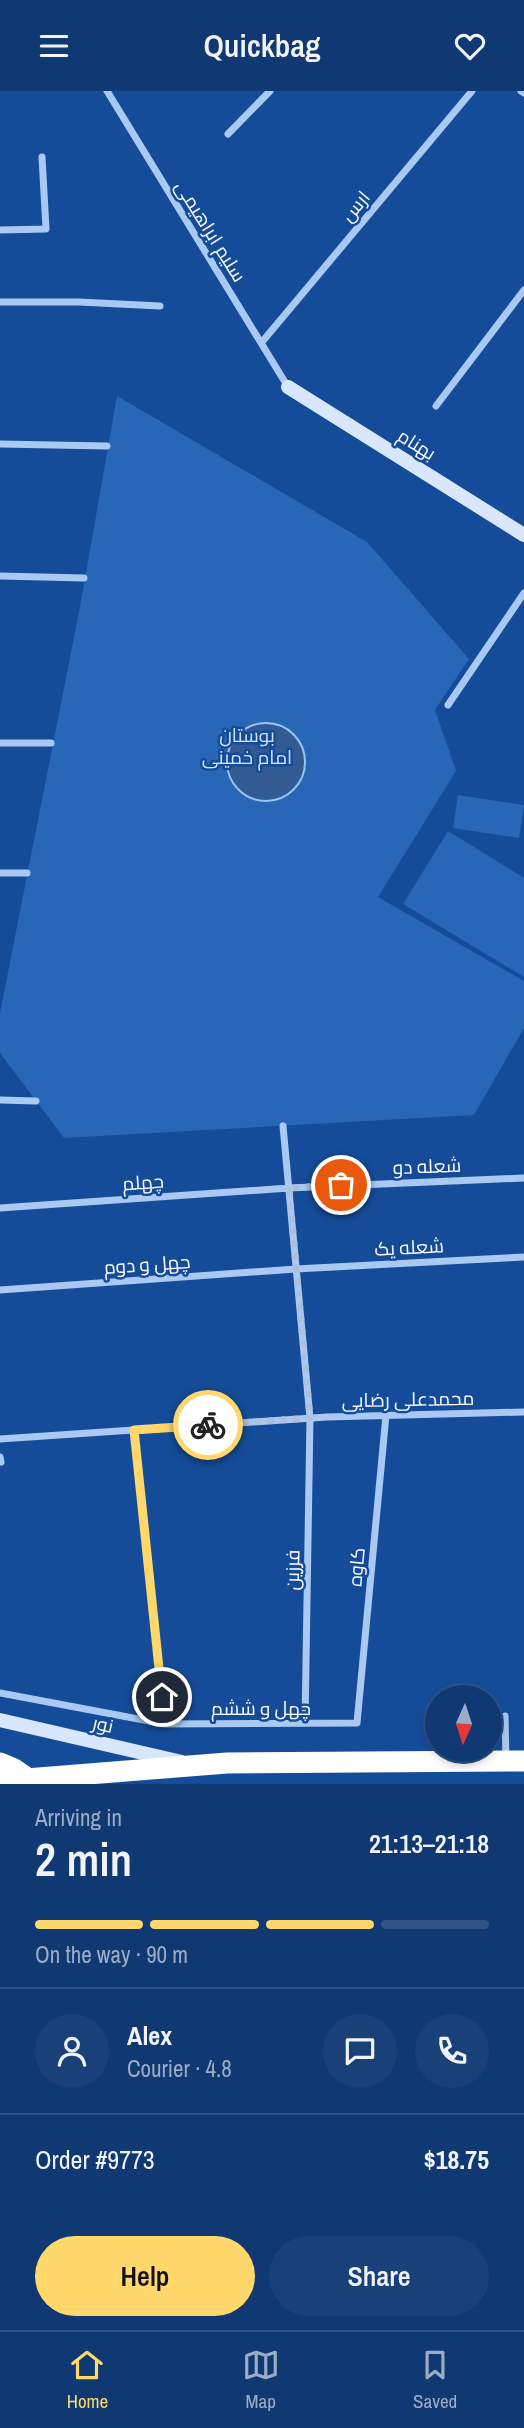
<!DOCTYPE html>
<meta charset="utf-8">
<style>
:root{--surface:#103973;--page:#194078;--text:#f1f3f6;--muted:#9cacc4;--line:#305385;--accent:#ffd76a}
body{margin:0;font-family:"Archivo Narrow",Cairo,sans-serif;background:var(--page);color:var(--text);height:100vh;display:flex;flex-direction:column;font-size:26px;white-space:nowrap}
*{box-sizing:border-box;margin:0}
p{font-size:23px;color:var(--muted)}
.icon{flex:none;width:38px;height:38px;fill:none;stroke:currentColor;stroke-width:2;stroke-linecap:round;stroke-linejoin:round}
.map{position:relative;height:1693px;overflow:hidden}
.side{display:flex;flex-direction:column;background:var(--surface);flex:1}
.side>*{flex:none}
.needle{width:46px;rotate:183deg}
.fabs{position:absolute;left:425px;top:1594px;display:grid;gap:14px}
.fabs a{display:grid;place-items:center;width:77px;height:77px;border-radius:50%;background:var(--surface);box-shadow:0 4px 10px #0003,0 0 0 2px var(--line);font-size:35px}
.pin{position:absolute;display:grid;place-items:center;width:60px;height:60px;color:#fff;margin:-30px;border:4px solid #fff;border-radius:50%;box-shadow:0 2px 7px #0007}
.courier{position:absolute;display:grid;place-items:center;width:70px;height:70px;margin:-35px;border:5px solid #ffd76a;border-radius:50%;background:#fff;color:#222;box-shadow:0 2px 9px #0007}
.summary em{font-style:normal;font-weight:600}
.summary div{display:flex;flex-direction:column-reverse}
.summary{display:flex;align-items:center;justify-content:space-between;height:119px;padding:0 35px}
h1{font-size:46px;font-weight:600;line-height:52px}
.bar{display:grid;grid-template-columns:repeat(4,1fr);gap:10px 7px;align-content:center;height:84px;padding:0 35px}
.bar i{height:9px;border-radius:5px;background:var(--line)}
.bar .active{background:var(--accent)}
.bar p{grid-column:span 4}
.line{display:flex;align-items:center;gap:18px;padding:0 35px;border-top:2px solid var(--line)}
.line div{flex:1}
.round{display:grid;place-items:center;flex:none;width:74px;height:74px;border-radius:37px;background:var(--page)}
.cta{display:flex;gap:14px;margin-top:auto;padding:14px 35px}
.cta a{flex:1;height:80px;border-radius:42px;background:var(--accent);color:#111;font-size:28px;font-weight:600;line-height:80px;text-align:center}
.cta a+a{background:var(--page);color:var(--text)}
header{display:flex;justify-content:space-between;align-items:center;height:91px;padding:0 35px;background:var(--surface);font-size:32px;font-weight:600}
.dock{display:flex;justify-content:space-around;align-items:center;height:98px;border-top:2px solid var(--line);background:var(--surface);font-size:19px;color:var(--muted)}
.dock a{display:grid;justify-items:center;gap:4px}
.dock .active{color:var(--accent)}
.map>svg:first-child{display:block}
.green{fill:#2866b7}
.water{fill:#325a93;stroke:#9bc3f5;stroke-width:2}
.lines{fill:none;stroke-linecap:round;stroke-linejoin:round}
.street{stroke:#a9c9f2;stroke-width:7}
.secondary{stroke:#d8e7fc;stroke-width:14}
.highway{stroke:#fff;stroke-width:21}
.highway-bridge{stroke:#fff;stroke-width:21}
.done{stroke:#adc0db;stroke-width:7;stroke-dasharray:0 12.6}
.route{stroke:#ffd76a;stroke-width:9}
.labels{text-anchor:middle;stroke-width:5;stroke-linejoin:round;paint-order:stroke}
.street-label{font-size:19px;fill:#fff;stroke:#154c99}
.park-label{font-size:19px;fill:#d1e4fd;stroke:#154c99}
</style>
<header><svg class="icon" aria-label="menu" viewBox="0 0 24 24"><path d="M4 6h16M4 12h16M4 18h16"/></svg>Quickbag<svg class="icon" aria-label="heart" viewBox="0 0 24 24"><path d="M12 20l-8-8c-3-5 5-10 8-4 3-6 11-1 8 4z"/></svg></header>
<div class="map">
<svg width="524" height="1693" viewBox="0 0 524 1693">
<rect width="100%" height="100%" fill="#154c99"/>
<path class="green" d="M 117,305 L 367,451 L 469,568 L 435,619 L 456,680 L 378,806 L 524,890 L 524,937 L 474,1024 L 64,1047 L 0,962 L 0,922 L 80,516 Z
M 458,704 L 524,714 L 519,747 L 453,737 Z
M 448,740 L 524,787 L 524,886 L 403,813 Z"/>
<path class="water" d="M227 671a39 39 0 1 1 78 0a39 39 0 1 1-78 0Z"/>
<g class="lines">
<path class="street" d="M 107,0 L 288,296
M 521,0 L 524,2
M 228,43 L 270,0
M 0,139 L 46,138 L 42,66
M 0,211 L 79,211 L 160,215
M 262,251 L 472,0
M 436,315 L 524,199
M 0,353 L 107,355
M 0,485 L 84,487
M 448,614 L 524,502
M 0,652 L 51,652
M 0,782 L 27,782
M 0,1009 L 36,1010
M 283,1035 L 310,1327 L 305,1632
M 0,1117 L 289,1097 L 524,1087
M 0,1199 L 296,1178 L 524,1166
M 134,1339 L 165,1633
M 0,1348 L 327,1326 L 524,1321
M 0,1366 L 1,1371
M 0,1602 L 165,1633 L 357,1632 L 386,1324
M 505,1625 L 506,1669"/>
<path class="secondary" d="M 288,296 L 524,444
M 0,1629 L 182,1671"/>
<path class="highway" d="M 0,1690 L 227,1672 L 524,1670"/>
<path class="highway-bridge" d="M 0,1672 L 14,1678 L 36,1693"/>
</g>
<g class="lines">
<path class="done" d="M 208,1334 L 310,1327 L 289,1097 L 341,1094"/>
<path class="route" d="M 162,1606 L 134,1339 L 208,1334"/>
</g>
<g class="labels">
<g class="street-label">
<text transform="translate(355 115) rotate(-50)" y="7">ارس</text>
<text transform="translate(211 140) rotate(58)" y="7">سلیم ابراهیمی</text>
<text transform="translate(417 353) rotate(32)" y="7">بهنام</text>
<text transform="translate(427 1075) rotate(-2)" y="7">شعله دو</text>
<text transform="translate(143 1091) rotate(-4)" y="7">چهلم</text>
<text transform="translate(409 1156) rotate(-3)" y="7">شعله یک</text>
<text transform="translate(147 1173) rotate(-4)" y="7">چهل و دوم</text>
<text transform="translate(408 1308) rotate(-1)" y="7">محمدعلی رضایی</text>
<text transform="translate(356 1476) rotate(-85)" y="7">کاوه</text>
<text transform="translate(292 1479) rotate(-89)" y="7">فرزین</text>
<text x="261" y="1624">چهل و ششم</text>
<text transform="translate(103 1633) rotate(13)" y="7">نور</text>
</g>
<g class="park-label">
<text x="247" y="651">بوستان<tspan x="247" dy="22">امام خمینی</tspan></text>
</g>
</g>
</svg>
<div class="fabs">
<a><svg class="needle" viewBox="-14 -14 28 28"><path d="M0-13l5 13h-10z" fill="#e53935"/><path d="M0 13l5-13h-10z" fill="#9cacc4"/></svg></a>
</div>
<div class="pin" style="left:341px;top:1094px;background:#ea580c"><svg class="icon" aria-label="bag" viewBox="0 0 24 24"><path d="M5 8h14l-1 12H6zM9 8a3 3 0 0 1 6 0"/></svg></div>
<div class="pin" style="left:162px;top:1606px;background:#1f2937"><svg class="icon" aria-label="home" viewBox="0 0 24 24"><path d="M3 11l9-7 9 7M6 9v11h12V9"/></svg></div>
<div class="courier" style="left:208px;top:1334px"><svg class="icon" aria-label="bike" viewBox="0 0 24 24"><circle cx="6" cy="16" r="4"/><circle cx="18" cy="16" r="4"/><path d="M6 16l4-8h5l3 8M10 8l3 8H6M13 5h3"/></svg></div>
</div>
<section class="side">
<div class="summary"><div><h1>2 min</h1><p>Arriving in</p></div><em>21:13–21:18</em></div>
<div class="bar"><i class="active"></i><i class="active"></i><i class="active"></i><i></i><p>On the way · 90 m</p></div>
<div class="line" style="height:126px"><a class="round"><svg class="icon" aria-label="person" viewBox="0 0 24 24"><circle cx="12" cy="8" r="4"/><path d="M4 21q1-7 8-7t8 7"/></svg></a><div><b>Alex</b><p>Courier · 4.8</p></div><a class="round"><svg class="icon" aria-label="chat" viewBox="0 0 24 24"><path d="M4 5h16v11H9l-5 4z"/></svg></a><a class="round"><svg class="icon" aria-label="phone" viewBox="0 0 24 24"><path d="M5 4h4l2 5-3 2q2 4 5 5l2-3 5 2v4C11 20 4 13 5 4z"/></svg></a></div>
<div class="line" style="height:91px"><div>Order #9773</div><b>$18.75</b></div>
<div class="cta"><a>Help</a><a>Share</a></div>
</section>
<nav class="dock">
<a class="active"><svg class="icon" aria-label="home" viewBox="0 0 24 24"><path d="M3 11l9-7 9 7M6 9v11h12V9"/></svg>Home</a>
<a><svg class="icon" aria-label="map" viewBox="0 0 24 24"><path d="M3 6l6-2 6 2 6-2v14l-6 2-6-2-6 2zM9 4v14M15 6v14"/></svg>Map</a>
<a><svg class="icon" aria-label="saved" viewBox="0 0 24 24"><path d="M7 4h10v16l-5-4-5 4z"/></svg>Saved</a>
</nav>
